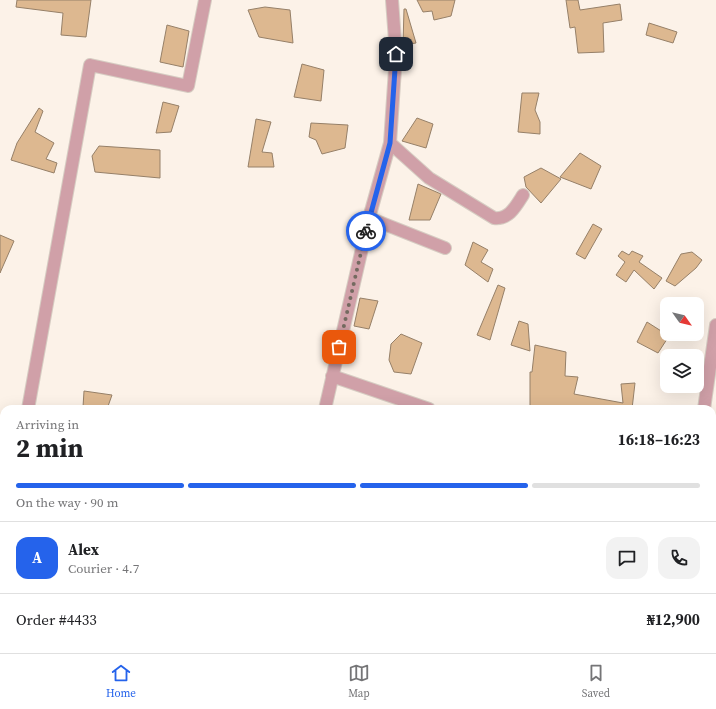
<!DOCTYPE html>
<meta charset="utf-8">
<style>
:root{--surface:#fff;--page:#f2f2f2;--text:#202124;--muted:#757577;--line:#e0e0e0;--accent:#2563eb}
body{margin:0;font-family:"Source Serif 4",serif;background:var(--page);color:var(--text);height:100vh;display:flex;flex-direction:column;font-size:15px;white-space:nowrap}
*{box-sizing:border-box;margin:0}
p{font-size:13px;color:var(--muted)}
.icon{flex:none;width:22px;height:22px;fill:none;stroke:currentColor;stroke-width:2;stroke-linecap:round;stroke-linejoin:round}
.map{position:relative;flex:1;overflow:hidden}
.side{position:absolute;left:0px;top:405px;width:716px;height:248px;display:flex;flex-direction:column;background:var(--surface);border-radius:12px 12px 0 0;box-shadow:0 4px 16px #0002}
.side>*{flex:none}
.needle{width:26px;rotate:124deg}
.fabs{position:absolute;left:660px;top:297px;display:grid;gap:8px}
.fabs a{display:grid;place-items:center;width:44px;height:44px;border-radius:8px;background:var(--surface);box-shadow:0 4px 16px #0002;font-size:20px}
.pin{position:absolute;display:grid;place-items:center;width:34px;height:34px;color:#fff;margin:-17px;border-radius:8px;box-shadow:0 2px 6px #0006}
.courier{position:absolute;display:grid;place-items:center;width:40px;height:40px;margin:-20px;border:3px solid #2563eb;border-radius:50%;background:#fff;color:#222;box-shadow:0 1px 5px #0007}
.overview em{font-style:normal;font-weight:700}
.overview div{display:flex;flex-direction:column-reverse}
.overview{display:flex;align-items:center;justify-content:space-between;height:68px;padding:0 16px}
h1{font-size:26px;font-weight:700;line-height:30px}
.bar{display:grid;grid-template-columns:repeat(4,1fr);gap:6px 4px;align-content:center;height:48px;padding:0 16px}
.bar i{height:5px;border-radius:3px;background:var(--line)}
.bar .selected{background:var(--accent)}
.bar p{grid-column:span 4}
.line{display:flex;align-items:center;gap:10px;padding:0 16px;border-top:1px solid var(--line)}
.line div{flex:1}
.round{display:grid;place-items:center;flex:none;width:42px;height:42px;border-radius:12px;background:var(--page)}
.tab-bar{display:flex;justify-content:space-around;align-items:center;height:56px;border-top:1px solid var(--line);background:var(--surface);font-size:11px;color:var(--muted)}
.tab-bar a{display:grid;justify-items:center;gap:2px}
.tab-bar .selected{color:var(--accent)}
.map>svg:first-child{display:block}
.building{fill:#ddb890;stroke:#968068}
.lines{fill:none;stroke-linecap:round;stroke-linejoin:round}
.street-casing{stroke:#d6ccc2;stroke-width:14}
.street{stroke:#d0a0a8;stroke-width:12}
.done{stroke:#746a60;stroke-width:4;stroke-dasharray:0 7.2}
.route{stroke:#2563eb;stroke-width:5}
</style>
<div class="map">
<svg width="716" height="653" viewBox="0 0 716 653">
<rect width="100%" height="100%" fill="#fcf2e8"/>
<path class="building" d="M 17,0 L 91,0 L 86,37 L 61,35 L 63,13 L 16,7 Z
M 417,0 L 455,0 L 451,16 L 434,20 L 432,11 L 423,12 Z
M 566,0 L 578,0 L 580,10 L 620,4 L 622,20 L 603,23 L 604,52 L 578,53 L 575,27 L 570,28 Z
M 265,7 L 290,10 L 293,43 L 259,37 L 248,10 Z
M 404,9 L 406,9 L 416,43 L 403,45 Z
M 649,23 L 677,32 L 673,43 L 646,35 Z
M 167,25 L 189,31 L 183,67 L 160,62 Z
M 302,64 L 324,70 L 321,101 L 294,97 Z
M 522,93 L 539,93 L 535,110 L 540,122 L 540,134 L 518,132 Z
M 163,102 L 179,106 L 171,132 L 156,133 Z
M 39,108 L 43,111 L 35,132 L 54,143 L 46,159 L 57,163 L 54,173 L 11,160 L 17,143 Z
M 417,118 L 433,124 L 426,148 L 402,141 Z
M 256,119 L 271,122 L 262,152 L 272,153 L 274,167 L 248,167 Z
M 311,123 L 348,125 L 345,148 L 322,154 L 316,140 L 309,137 Z
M 99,146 L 160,150 L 160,178 L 95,172 L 92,156 Z
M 580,153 L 601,166 L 591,189 L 560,177 Z
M 541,168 L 561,179 L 541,203 L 526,187 L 524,177 Z
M 418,184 L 441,194 L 430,220 L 409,220 Z
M 593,224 L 602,229 L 585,259 L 576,254 Z
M 0,235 L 14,241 L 0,273 Z
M 473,242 L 488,250 L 481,262 L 493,269 L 488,282 L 465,265 Z
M 622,251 L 629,255 L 632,251 L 643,256 L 639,262 L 662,278 L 654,289 L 634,270 L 626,282 L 616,275 L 625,262 L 618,256 Z
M 692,252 L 702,260 L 696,268 L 675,286 L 666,281 L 681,254 Z
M 498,285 L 505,288 L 490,340 L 477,335 Z
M 360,298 L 378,301 L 369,329 L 354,326 Z
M 519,321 L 528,324 L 530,351 L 511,345 Z
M 647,322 L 669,336 L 658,353 L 637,342 Z
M 401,334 L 422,343 L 411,374 L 394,372 L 389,360 L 391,344 Z
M 535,345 L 566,352 L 565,376 L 578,377 L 574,394 L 623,403 L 621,384 L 635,383 L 632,409 L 624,409 L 623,407 L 623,409 L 557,409 L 544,407 L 544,409 L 530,409 L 530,372 L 532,372 Z
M 84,391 L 112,395 L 107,409 L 83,407 Z"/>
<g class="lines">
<g class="street-casing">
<path id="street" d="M 390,143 L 429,178 L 494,218 C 509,220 516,206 523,195
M 369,218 L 445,248
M 332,376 L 429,409
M 28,409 L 90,65 L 188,86 L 205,0
M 325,409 L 369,218 L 390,143 L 396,54 L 392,0
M 704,409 L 716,325
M 712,490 L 716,492
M 0,568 L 4,546
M 0,599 L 4,602
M 306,649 L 322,653
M 644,653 L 646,649"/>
</g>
<use href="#street" class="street"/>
</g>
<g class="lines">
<path class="done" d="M 339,347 L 366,231"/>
<path class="route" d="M 366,231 L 390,143 L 396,54"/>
</g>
</svg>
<div class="fabs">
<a><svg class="needle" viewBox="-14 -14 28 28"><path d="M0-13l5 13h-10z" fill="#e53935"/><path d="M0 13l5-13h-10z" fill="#757577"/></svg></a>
<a><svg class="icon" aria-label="layers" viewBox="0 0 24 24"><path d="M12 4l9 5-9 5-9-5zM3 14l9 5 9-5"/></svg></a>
</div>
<div class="pin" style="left:339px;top:347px;background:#ea580c"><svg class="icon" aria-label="bag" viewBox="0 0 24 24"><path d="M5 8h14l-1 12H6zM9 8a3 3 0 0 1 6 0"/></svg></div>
<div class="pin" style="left:396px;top:54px;background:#1f2937"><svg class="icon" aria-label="home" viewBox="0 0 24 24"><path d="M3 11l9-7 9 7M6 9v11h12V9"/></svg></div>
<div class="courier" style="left:366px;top:231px"><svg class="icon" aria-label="bike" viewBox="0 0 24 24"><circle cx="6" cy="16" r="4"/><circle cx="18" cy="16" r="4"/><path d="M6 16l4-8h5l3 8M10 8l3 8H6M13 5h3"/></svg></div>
<section class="side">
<div class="overview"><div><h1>2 min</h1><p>Arriving in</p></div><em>16:18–16:23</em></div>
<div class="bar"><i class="selected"></i><i class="selected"></i><i class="selected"></i><i></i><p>On the way · 90 m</p></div>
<div class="line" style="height:72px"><b class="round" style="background:var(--accent);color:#fff">A</b><div><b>Alex</b><p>Courier · 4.7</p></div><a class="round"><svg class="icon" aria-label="chat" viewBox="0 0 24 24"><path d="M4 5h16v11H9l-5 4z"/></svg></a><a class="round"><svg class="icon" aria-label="phone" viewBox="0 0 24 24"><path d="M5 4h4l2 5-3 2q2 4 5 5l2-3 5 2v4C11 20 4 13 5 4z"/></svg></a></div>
<div class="line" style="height:52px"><div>Order #4433</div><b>₦12,900</b></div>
</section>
</div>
<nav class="tab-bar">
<a class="selected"><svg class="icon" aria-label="home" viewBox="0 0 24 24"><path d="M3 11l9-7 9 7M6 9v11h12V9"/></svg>Home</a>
<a><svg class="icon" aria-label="map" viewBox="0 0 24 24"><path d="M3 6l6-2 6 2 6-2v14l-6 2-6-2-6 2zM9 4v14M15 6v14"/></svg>Map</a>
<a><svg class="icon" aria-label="saved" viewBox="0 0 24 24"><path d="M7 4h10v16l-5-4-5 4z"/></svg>Saved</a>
</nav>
